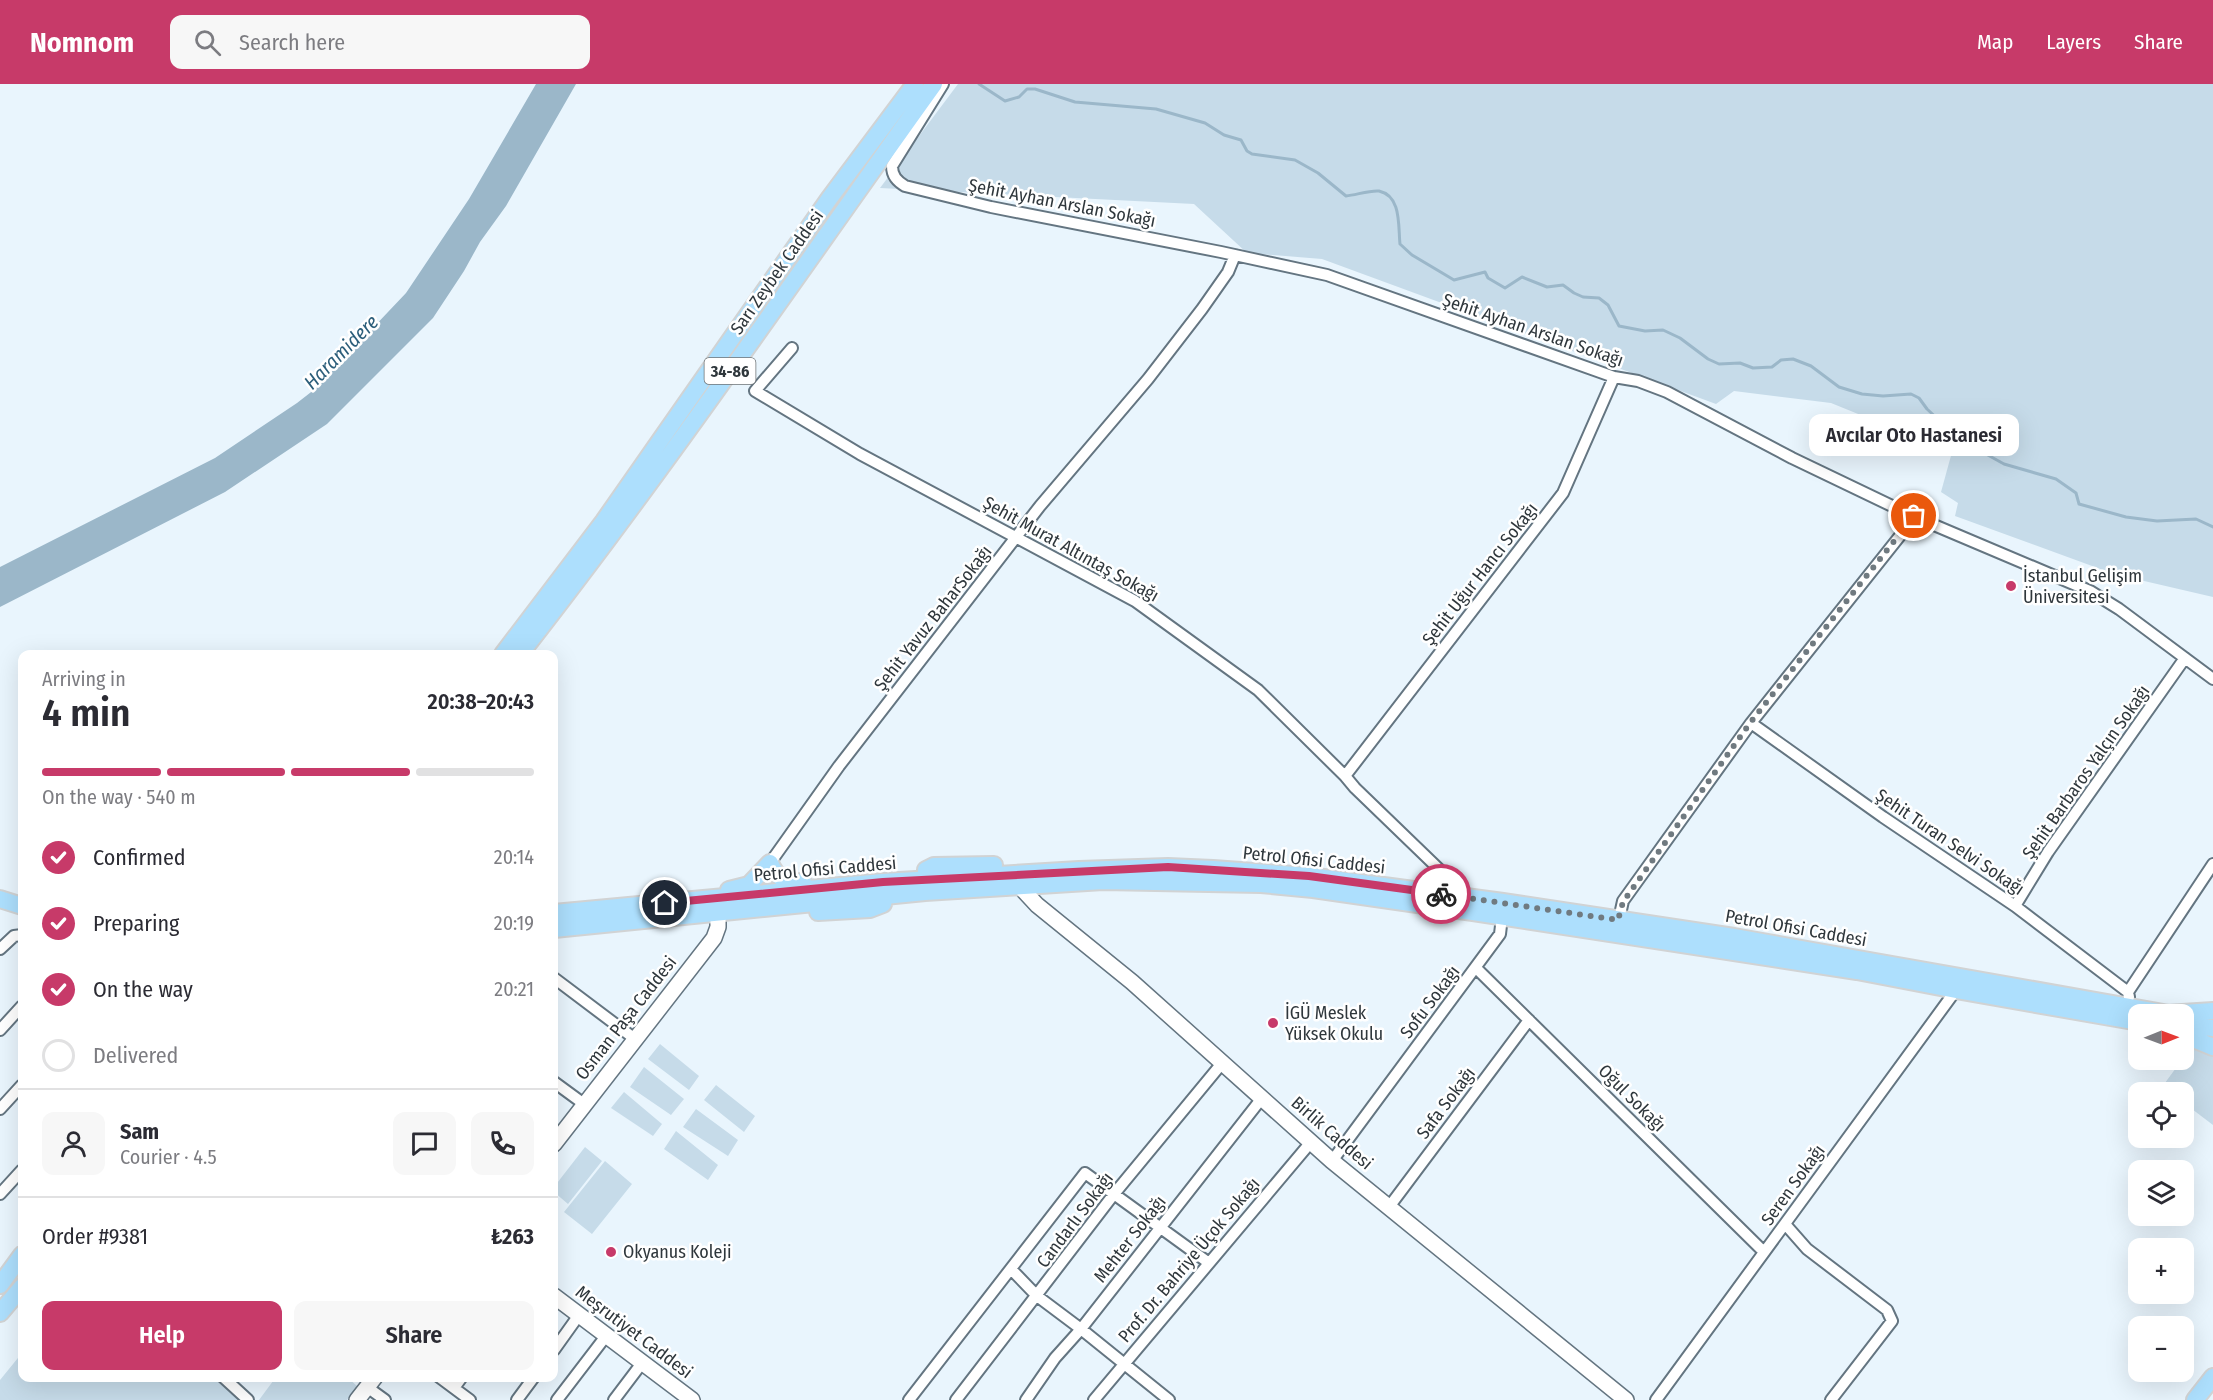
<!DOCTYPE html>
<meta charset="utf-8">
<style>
:root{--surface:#fff;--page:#f7f7f7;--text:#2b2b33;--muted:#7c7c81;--line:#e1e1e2;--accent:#c73a69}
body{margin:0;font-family:"Fira Sans Condensed",sans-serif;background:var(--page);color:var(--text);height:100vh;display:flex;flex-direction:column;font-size:22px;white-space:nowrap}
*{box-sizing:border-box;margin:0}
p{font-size:20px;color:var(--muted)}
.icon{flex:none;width:33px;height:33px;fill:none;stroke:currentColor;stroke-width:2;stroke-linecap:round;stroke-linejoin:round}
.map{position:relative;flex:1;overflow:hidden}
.side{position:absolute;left:18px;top:566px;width:540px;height:732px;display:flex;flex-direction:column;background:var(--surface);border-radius:12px;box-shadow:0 6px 24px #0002}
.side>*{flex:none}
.needle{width:39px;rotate:89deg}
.tools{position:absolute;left:2128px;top:920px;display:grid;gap:12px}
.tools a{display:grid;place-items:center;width:66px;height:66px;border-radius:12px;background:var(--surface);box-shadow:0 6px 24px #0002;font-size:30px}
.pin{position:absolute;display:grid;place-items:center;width:51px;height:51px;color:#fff;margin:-26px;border:3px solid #fff;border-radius:50%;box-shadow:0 2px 6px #0007}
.courier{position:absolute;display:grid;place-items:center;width:60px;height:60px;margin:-30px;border:4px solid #c73a69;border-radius:50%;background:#fff;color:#222;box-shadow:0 2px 8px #0007}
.bubble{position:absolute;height:42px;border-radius:12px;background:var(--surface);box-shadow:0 6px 24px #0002;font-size:20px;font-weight:600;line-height:42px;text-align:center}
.overview em{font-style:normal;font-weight:600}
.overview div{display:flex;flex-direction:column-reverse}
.overview{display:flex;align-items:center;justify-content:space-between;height:102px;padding:0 24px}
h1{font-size:39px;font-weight:600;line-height:45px}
.bar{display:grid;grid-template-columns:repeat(4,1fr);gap:9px 6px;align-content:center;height:72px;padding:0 24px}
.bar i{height:8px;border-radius:4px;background:var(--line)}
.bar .on{background:var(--accent)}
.bar p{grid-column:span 4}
.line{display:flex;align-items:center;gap:15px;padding:0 24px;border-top:2px solid var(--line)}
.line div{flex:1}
.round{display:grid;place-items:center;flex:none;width:63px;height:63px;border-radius:12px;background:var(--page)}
ol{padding:0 24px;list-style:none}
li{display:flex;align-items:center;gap:18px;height:66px}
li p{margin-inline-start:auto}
li .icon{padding:6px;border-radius:50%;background:var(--accent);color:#fff;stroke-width:4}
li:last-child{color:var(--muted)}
li i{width:33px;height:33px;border:3px solid var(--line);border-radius:50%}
.primary-button{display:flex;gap:12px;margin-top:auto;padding:12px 24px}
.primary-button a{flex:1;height:69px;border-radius:12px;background:var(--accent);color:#fff;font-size:24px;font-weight:600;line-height:69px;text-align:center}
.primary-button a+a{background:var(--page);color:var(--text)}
header{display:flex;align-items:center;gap:36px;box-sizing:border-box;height:84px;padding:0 30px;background:var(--accent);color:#fff}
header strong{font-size:28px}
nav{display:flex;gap:33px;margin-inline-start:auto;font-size:21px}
.search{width:420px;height:54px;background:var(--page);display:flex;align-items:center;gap:15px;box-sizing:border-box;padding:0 21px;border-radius:12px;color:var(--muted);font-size:22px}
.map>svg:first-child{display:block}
.green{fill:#c6dbe9}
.water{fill:#9bb7c9}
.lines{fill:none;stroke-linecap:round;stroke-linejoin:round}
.stream{stroke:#9bb7c9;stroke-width:3}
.street-casing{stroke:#647581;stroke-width:14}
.secondary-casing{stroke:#647581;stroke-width:18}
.primary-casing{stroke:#d1d3d4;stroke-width:20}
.street{stroke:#fff;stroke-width:10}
.secondary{stroke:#fff;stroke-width:15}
.primary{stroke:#addffd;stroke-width:16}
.done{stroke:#707a80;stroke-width:6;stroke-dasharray:0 10.8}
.route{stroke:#c73a69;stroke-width:8}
.poi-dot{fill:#c73a69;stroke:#fff;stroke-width:2}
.labels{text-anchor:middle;stroke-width:5;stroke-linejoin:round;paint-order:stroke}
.shield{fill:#fff;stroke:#6d7376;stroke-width:1.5}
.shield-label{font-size:16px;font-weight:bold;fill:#2f373c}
.street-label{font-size:18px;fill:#2f373c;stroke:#fff}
.poi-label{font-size:18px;fill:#2f373c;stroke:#fff;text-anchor:start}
.water-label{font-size:20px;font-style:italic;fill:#2c5e7a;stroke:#fff}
</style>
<header>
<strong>Nomnom</strong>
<div class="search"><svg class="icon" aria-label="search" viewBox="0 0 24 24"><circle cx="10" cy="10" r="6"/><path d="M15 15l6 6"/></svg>Search here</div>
<nav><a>Map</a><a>Layers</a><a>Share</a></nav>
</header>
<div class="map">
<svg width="2213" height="1316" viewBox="0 0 2213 1316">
<rect width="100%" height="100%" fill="#e9f5fd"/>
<path class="green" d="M 958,0 L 2213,0 L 2213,513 L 2114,490 L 1955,432 L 1958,419 L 1941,408 L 1952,368 L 1831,319 L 1734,307 L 1716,320 L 1322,175 L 1247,169 L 1194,120 L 880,104 Z
M 660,960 L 699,992 L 689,1006 L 648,975 Z
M 2192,962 L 2213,971 L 2213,1041 L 2184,1019 L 2184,1008 L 2169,1008 L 2162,1003 Z
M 644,983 L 684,1015 L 671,1031 L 630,1003 Z
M 716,1001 L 755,1032 L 744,1048 L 704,1016 Z
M 624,1008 L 662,1040 L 653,1052 L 611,1024 Z
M 696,1025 L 738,1056 L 728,1072 L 683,1043 Z
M 676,1047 L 718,1081 L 708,1096 L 664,1065 Z
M 585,1063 L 602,1077 L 568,1120 L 554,1108 L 554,1103 Z
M 605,1077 L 632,1100 L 592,1150 L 564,1128 Z
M 22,1269 L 22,1293 L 212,1293 L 240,1316 L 0,1316 L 0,1296 Z
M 276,1293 L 347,1293 L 357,1302 L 347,1316 L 259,1316 Z"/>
<path class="water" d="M 536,0 L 576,0 L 506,122 L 480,158 L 464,187 L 433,234 L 327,340 L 225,408 L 0,523 L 0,483 L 215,374 L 297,319 L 315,305 L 406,209 L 469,115 Z"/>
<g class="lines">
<path class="stream" d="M 979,0 L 1005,17 L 1019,13 L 1027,5 L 1035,5 L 1075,18 L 1156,25 L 1205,39 L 1224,51 L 1241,56 L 1247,67 L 1252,70 L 1295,76 L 1318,89 L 1346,112 C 1356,111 1370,106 1379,107 C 1402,112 1398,143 1400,160 L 1412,171 L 1454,196 L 1485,188 L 1488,194 L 1505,204 L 1522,193 L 1547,203 L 1563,201 L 1574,209 L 1583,213 L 1599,214 L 1608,221 L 1619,242 L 1645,247 L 1663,246 L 1680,254 L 1708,275 L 1719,280 L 1740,279 L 1753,284 L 1772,283 L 1781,276 L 1793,275 L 1811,282 L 1839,303 L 1862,310 L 1883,312 L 1911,310 L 1919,314 L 1927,325 L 1942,339 L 1958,346 L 1986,370 L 2004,380 L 2056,395 L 2076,409 L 2079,420 L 2126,433 L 2157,437 L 2196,435 L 2213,443"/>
<g class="street-casing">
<path id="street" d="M 943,0 L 892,82 C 892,92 897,97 905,102 L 991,123 L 1221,168 L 1327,191 L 1614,293 L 1638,297 L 1667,308 L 1792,374 L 1915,433 L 2090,507 L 2119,525 L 2213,595
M 792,264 L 755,307 L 860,370 L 1135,517 L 1258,606 L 1345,692 L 1355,704 L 1442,788 L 1448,799 L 1452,812
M 1751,639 L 1883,733 L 2015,822 L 2128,908
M 1345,692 L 1563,409 L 1614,293
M 770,779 L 839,682 L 1040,422 L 1148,295 L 1202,225 L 1228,188 L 1235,171
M 2015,822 L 2048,768 L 2185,574
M 1619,835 L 1623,817 L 1751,639 L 1915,433
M 0,865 L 14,852 L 22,851
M 1476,884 L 1764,1168
M 554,894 L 635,955
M 2129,913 L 2128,908 L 2213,780
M 0,946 L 22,922
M 554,998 L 584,1020
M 0,1025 L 22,1001
M 1332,1077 L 1500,850 L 1502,833
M 0,1110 L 22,1086
M 1389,1123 L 1529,936
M 1785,1140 L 1807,1165 L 1887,1226 L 1892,1237 L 1831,1316
M 1011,1185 L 1037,1212 L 1081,1245 L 1169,1316
M 554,1266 L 579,1231
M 223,1293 L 248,1316
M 439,1293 L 470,1316
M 367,1303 L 385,1316
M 454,1304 L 462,1293
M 517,1316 L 534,1293
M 557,1316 L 606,1252
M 614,1316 L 642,1279
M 909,1316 L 1085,1089 L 1209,1179
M 956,1316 L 1114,1110 L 1223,978
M 1026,1316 L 1055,1274 L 1081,1245 L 1262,1014
M 1094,1316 L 1311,1058
M 1656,1316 L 1956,906"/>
</g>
<g class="secondary-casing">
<path id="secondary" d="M 1023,802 L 1024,807 L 1037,821 L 1132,898 L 1332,1077 L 1626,1316
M 554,1060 L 714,854 L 718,843 L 718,829
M 554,1212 L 692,1316
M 357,1316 L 375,1293"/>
</g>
<g class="primary-casing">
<path id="primary" d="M 503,570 L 604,437 L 829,115 L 915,0
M 520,570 C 665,385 797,191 934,0
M 925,803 L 926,786 L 934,782 L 994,781
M 729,806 L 749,801 L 770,779 C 777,795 787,800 803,798
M 0,815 L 22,822
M 818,828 L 870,825 L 883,820 L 886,810
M 554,829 L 883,798 L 1079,786 L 1168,783 L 1213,785 L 1309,792 L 1503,818 L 1734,853 L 2169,930
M 554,845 L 925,808 L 1103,797 L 1261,800 L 1313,805 L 1473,828 L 1857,887 L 1956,906 L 2139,938
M 2167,930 L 2213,927
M 2184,941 L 2213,944
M 2184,951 L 2213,963
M 0,1201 L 22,1171
M 0,1229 L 22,1203
M 2195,1316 L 2213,1293"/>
</g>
<use href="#street" class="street"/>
<use href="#secondary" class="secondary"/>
<use href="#primary" class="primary"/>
</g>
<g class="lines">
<path class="done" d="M 1441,810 L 1618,836 L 1623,818 L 1750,639 L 1914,432"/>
<path class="route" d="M 665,819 L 883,798 L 1168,783 L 1309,792 L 1441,810"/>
</g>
<g class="poi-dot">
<circle cx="2011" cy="502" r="6"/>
<circle cx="1273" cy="939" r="6"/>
<circle cx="611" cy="1168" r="6"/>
</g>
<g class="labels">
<rect class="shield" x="704.5" y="274" width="51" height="26" rx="4.5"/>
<g class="shield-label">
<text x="730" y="293">34-86</text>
</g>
<g class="street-label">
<text transform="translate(1062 119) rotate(11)" y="6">Şehit Ayhan Arslan Sokağı</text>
<text transform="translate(777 188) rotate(-55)" y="6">Sarı Zeybek Caddesi</text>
<text transform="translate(1533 246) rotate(19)" y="6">Şehit Ayhan Arslan Sokağı</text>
<text transform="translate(1071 465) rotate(29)" y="6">Şehit Murat Altıntaş Sokağı</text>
<text transform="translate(1480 490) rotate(-52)" y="6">Şehit Uğur Hancı Sokağı</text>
<text transform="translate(933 534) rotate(-52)" y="6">Şehit Yavuz BaharSokağı</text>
<text transform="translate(2086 688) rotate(-55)" y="6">Şehit Barbaros Yalçın Sokağı</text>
<text transform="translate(1950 758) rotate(34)" y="6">Şehit Turan Selvi Sokağı</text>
<text transform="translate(1314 776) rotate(6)" y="6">Petrol Ofisi Caddesi</text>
<text transform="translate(825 785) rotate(-5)" y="6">Petrol Ofisi Caddesi</text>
<text transform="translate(1796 844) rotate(10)" y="6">Petrol Ofisi Caddesi</text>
<text transform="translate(1430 918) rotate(-53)" y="6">Sofu Sokağı</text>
<text transform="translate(626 934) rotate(-52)" y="6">Osman Paşa Caddesi</text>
<text transform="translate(1632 1014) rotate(45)" y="6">Oğul Sokağı</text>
<text transform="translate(1446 1019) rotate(-53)" y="6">Safa Sokağı</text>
<text transform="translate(1332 1049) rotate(41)" y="6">Birlik Caddesi</text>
<text transform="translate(1793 1101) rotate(-54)" y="6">Seren Sokağı</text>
<text transform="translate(1075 1136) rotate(-53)" y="6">Candarlı Sokağı</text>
<text transform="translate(1130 1155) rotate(-52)" y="6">Mehter Sokağı</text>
<text transform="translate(1189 1176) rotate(-50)" y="6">Prof. Dr. Bahriye Üçok Sokağı</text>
<text transform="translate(634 1248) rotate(37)" y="6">Meşrutiyet Caddesi</text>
</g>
<g class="poi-label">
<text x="2023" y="498">İstanbul Gelişim<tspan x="2023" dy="21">Üniversitesi</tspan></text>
<text x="1285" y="935">İGÜ Meslek<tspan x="1285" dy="21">Yüksek Okulu</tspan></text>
<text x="623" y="1174">Okyanus Koleji</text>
</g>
<g class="water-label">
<text transform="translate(341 268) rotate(-45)" y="7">Haramidere</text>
</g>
</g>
</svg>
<div class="tools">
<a><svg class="needle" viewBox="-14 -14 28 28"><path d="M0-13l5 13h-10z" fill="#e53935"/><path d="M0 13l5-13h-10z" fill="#7c7c81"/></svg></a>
<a><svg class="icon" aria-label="locate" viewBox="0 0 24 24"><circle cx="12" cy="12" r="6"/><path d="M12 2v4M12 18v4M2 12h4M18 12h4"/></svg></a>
<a><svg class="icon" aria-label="layers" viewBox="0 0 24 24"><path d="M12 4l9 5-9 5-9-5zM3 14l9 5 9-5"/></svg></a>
<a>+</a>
<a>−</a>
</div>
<div class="pin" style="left:1914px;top:432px;background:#ea580c"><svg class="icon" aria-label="bag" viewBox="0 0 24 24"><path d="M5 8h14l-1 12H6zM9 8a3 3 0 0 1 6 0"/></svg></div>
<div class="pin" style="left:665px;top:819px;background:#1f2937"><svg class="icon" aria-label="home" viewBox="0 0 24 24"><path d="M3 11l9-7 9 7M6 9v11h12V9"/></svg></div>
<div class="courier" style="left:1441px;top:810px"><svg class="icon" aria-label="bike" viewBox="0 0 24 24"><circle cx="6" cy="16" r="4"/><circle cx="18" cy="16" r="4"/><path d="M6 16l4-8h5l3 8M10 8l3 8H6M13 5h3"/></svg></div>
<div class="bubble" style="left:1809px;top:330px;width:210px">Avcılar Oto Hastanesi</div>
<section class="side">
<div class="overview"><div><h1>4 min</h1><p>Arriving in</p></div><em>20:38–20:43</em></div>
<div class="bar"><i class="on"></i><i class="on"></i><i class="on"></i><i></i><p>On the way · 540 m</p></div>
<ol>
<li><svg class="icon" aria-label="check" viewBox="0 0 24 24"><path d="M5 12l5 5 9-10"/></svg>Confirmed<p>20:14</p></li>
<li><svg class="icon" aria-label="check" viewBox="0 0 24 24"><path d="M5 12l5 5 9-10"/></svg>Preparing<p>20:19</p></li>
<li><svg class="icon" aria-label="check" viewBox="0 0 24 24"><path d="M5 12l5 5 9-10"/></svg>On the way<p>20:21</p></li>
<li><i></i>Delivered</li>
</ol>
<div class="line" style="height:108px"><a class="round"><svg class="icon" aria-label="person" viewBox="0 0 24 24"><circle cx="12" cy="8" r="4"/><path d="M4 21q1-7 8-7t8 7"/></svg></a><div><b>Sam</b><p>Courier · 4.5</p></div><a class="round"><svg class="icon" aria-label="chat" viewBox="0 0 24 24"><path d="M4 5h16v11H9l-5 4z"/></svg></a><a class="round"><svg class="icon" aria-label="phone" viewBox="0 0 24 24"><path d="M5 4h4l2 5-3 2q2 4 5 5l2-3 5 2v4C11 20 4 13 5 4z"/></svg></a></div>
<div class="line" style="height:78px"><div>Order #9381</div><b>₺263</b></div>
<div class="primary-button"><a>Help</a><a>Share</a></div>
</section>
</div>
